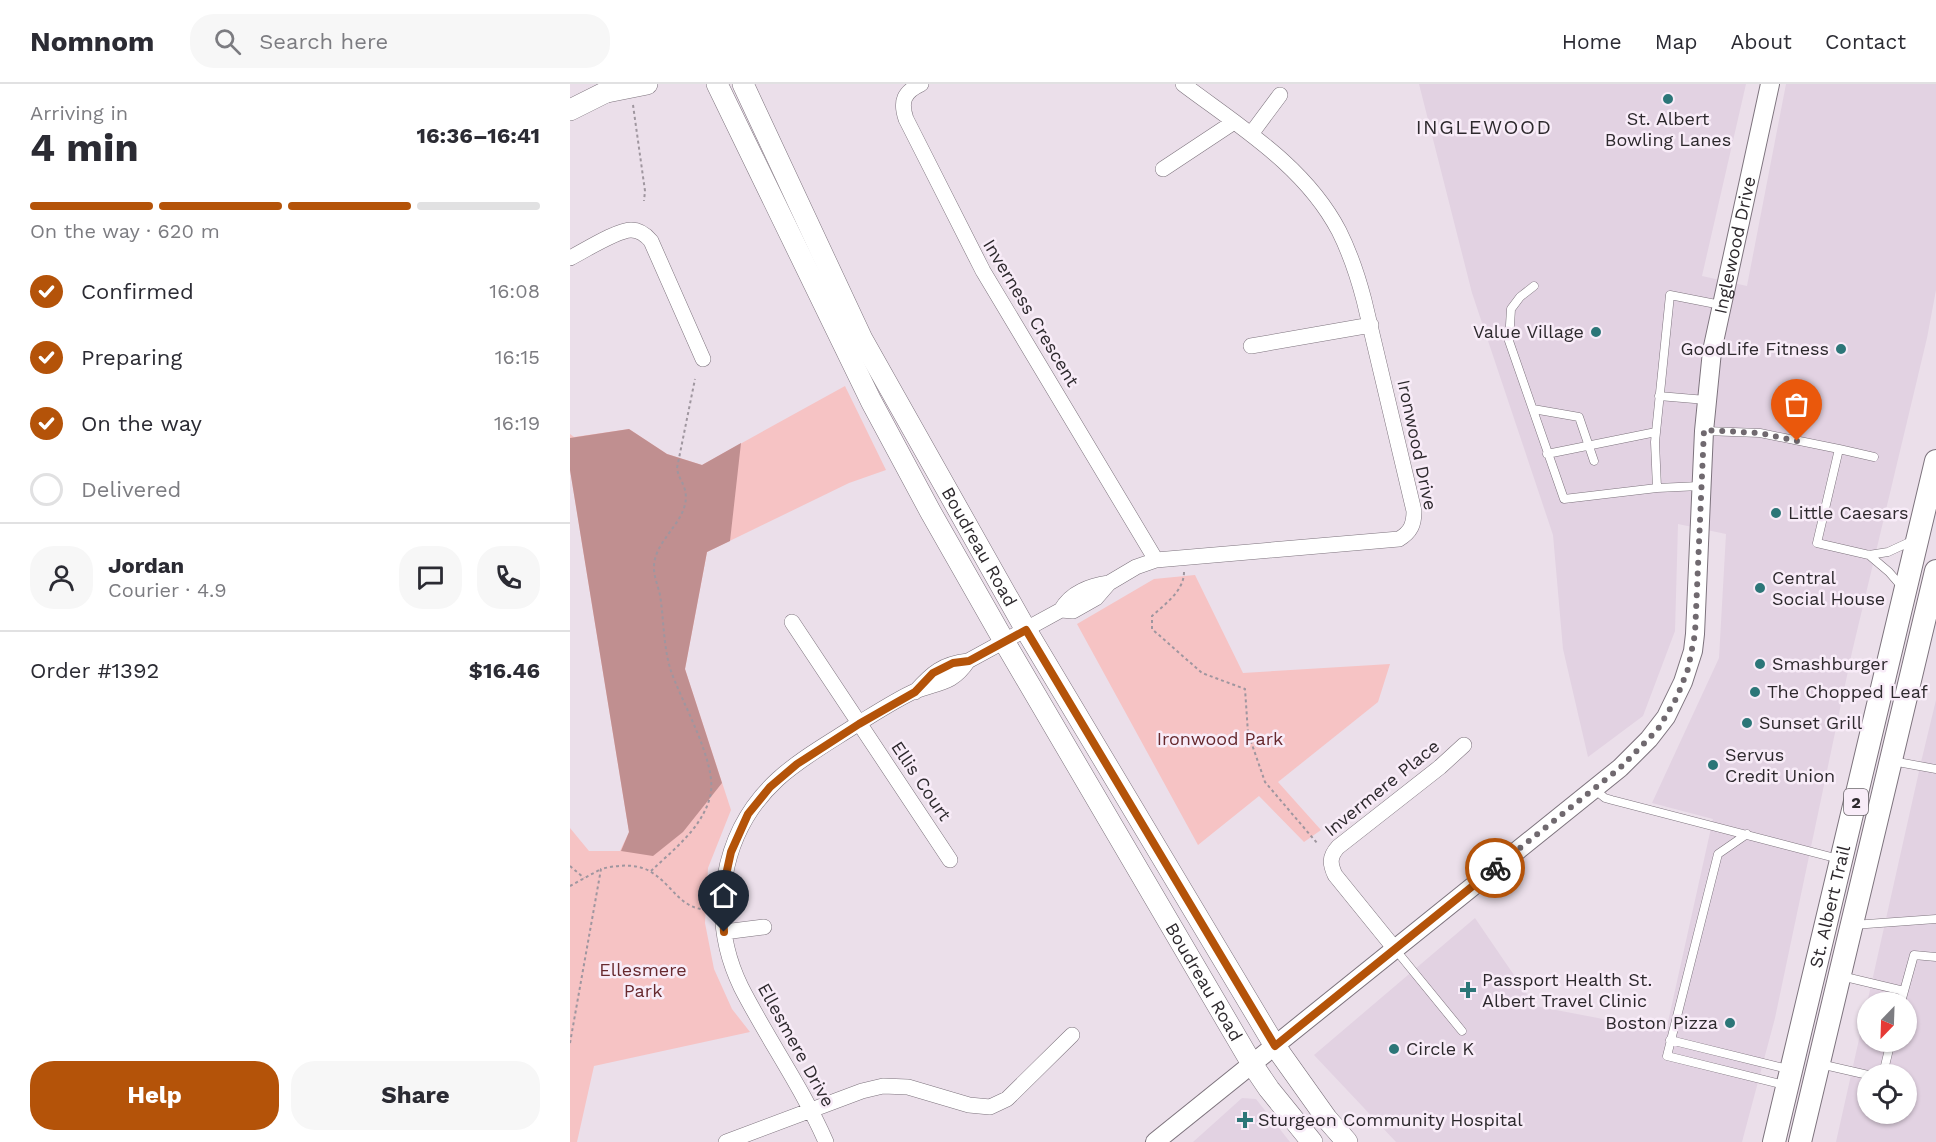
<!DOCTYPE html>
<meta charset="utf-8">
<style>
:root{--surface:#fff;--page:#f7f7f7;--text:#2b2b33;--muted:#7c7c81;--line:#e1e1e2;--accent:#b45309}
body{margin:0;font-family:"Work Sans",sans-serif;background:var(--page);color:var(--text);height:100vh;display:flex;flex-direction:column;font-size:22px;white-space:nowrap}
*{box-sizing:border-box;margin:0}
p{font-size:20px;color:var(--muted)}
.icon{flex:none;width:33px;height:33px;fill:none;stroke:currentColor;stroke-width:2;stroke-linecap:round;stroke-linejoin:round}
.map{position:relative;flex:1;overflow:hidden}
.details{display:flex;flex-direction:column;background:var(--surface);width:570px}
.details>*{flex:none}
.needle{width:39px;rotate:203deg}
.controls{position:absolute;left:1287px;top:908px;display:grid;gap:12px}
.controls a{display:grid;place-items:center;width:60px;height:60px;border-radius:50%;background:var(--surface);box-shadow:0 2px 4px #0004;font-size:30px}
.pin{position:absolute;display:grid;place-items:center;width:51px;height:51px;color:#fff;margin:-62px -26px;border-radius:50% 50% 50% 0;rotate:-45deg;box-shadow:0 0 6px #0007}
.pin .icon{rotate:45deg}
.courier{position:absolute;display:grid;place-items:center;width:60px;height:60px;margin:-30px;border:4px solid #b45309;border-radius:50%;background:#fff;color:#222;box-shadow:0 2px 8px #0007}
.summary em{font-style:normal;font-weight:700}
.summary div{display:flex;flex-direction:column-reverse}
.summary{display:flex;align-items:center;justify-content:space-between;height:102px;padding:0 30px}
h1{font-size:39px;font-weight:700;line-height:45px}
.bar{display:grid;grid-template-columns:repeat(4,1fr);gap:9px 6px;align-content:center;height:72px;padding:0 30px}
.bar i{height:8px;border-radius:4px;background:var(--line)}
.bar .current{background:var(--accent)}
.bar p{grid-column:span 4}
.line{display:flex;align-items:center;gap:15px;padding:0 30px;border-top:2px solid var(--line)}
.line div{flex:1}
.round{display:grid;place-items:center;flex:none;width:63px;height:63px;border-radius:24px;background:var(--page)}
ol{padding:0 30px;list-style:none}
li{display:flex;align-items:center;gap:18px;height:66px}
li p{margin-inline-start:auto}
li .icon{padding:6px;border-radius:50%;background:var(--accent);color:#fff;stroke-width:4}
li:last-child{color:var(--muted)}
li i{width:33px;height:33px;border:3px solid var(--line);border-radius:50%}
.cta{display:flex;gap:12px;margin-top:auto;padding:12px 30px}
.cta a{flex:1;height:69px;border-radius:24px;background:var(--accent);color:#fff;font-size:24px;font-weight:700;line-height:69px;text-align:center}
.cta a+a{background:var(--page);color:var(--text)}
header{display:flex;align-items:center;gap:36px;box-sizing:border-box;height:84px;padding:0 30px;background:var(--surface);border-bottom:2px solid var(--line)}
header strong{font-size:28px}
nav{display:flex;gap:33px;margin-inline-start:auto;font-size:21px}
.search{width:420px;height:54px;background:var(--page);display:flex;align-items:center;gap:15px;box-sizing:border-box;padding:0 21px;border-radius:24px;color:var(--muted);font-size:22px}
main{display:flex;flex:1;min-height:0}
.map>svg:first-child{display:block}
.built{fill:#e2d2e2;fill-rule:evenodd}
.green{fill:#f6c3c4}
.forest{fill:#c08f90}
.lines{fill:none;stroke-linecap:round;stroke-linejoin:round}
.service-casing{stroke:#7d737d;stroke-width:9}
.minor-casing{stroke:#7d737d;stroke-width:16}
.tertiary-casing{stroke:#7d737d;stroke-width:20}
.secondary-casing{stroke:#7d737d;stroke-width:22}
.primary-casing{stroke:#7d737d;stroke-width:24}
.path{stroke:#9f969f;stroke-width:2;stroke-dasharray:3 3;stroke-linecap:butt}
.service{stroke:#fff;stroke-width:8}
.minor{stroke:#fff;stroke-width:15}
.tertiary{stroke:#fff;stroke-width:18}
.secondary{stroke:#fff;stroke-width:21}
.primary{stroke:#fff;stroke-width:22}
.done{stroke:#70696f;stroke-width:6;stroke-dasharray:0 10.8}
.route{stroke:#b45309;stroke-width:8}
.poi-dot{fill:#2c7678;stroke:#f8ecf8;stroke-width:2}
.labels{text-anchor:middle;stroke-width:5;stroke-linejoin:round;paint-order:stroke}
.shield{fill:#f8ecf8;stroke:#6a646a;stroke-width:1.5}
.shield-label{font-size:16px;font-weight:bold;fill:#2d292d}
.poi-label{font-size:18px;fill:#2d292d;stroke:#f8ecf8;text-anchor:start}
.street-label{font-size:18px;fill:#2d292d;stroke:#f8ecf8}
.park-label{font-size:18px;fill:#67292e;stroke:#f8ecf8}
.neighbourhood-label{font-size:20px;letter-spacing:1.5px;fill:#2d292d;stroke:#f8ecf8}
</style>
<header>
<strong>Nomnom</strong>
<div class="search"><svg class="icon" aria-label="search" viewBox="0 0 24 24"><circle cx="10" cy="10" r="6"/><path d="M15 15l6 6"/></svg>Search here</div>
<nav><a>Home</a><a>Map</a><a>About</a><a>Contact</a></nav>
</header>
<main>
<section class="details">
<div class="summary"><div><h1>4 min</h1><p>Arriving in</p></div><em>16:36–16:41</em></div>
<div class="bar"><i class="current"></i><i class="current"></i><i class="current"></i><i></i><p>On the way · 620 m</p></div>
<ol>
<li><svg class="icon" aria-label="check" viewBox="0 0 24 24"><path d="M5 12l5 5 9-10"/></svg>Confirmed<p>16:08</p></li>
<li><svg class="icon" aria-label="check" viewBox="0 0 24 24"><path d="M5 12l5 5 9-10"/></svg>Preparing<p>16:15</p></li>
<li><svg class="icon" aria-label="check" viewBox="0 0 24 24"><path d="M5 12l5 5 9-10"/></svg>On the way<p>16:19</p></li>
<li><i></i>Delivered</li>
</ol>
<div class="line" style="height:108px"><a class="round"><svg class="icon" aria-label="person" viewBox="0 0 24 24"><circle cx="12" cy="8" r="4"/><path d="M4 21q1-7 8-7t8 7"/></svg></a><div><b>Jordan</b><p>Courier · 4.9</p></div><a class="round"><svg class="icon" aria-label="chat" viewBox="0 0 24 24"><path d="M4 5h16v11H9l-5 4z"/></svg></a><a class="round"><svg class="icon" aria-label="phone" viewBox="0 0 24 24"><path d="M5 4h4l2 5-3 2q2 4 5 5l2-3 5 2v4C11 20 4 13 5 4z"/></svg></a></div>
<div class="line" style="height:78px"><div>Order #1392</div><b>$16.46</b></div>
<div class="cta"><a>Help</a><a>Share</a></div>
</section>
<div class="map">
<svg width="1366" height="1058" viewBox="0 0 1366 1058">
<rect width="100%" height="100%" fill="#ebdfea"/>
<path class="built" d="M 849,0 L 1176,0 L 1132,192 L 1177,202 L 1216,0 L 1366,0 L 1366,206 L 1357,254 L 1282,568 L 1205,934 L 1172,1058 L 826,1058 L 744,971 L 905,834 L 965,922 L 1096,947 L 1143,735 L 1082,719 L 1149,574 L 1156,450 L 1108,440 L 1105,547 L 1073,632 L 1018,673 L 993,565 L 983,451 L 902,209 Z
M 1366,616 L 1366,1058 L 1266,1058 L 1352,674 ZM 1298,918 L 1336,918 L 1336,957 L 1298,957 ZM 1298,990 L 1336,990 L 1336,1029 L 1298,1029 Z
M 672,1014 L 686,1015 L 720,1058 L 623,1058 Z"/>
<path class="green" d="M 275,302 L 316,386 L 279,399 L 137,468 L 115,585 L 161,726 L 138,784 L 135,839 L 144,885 L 162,925 L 180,948 L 24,982 L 7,1058 L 0,1058 L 0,744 L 19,767 L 50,767 L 59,748 L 0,386 L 0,350 L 4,353 L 59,345 L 97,370 L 132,381 Z
M 625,491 L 673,589 L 820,580 L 808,618 L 708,698 L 751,746 L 734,758 L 689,712 L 628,761 L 507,540 L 584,495 Z"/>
<path class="forest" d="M 59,345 L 97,370 L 132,381 L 171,359 L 160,457 L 137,468 L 115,585 L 152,699 L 113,748 L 83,772 L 51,767 L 59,748 L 0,386 L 0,354 Z"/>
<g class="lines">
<g class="service-casing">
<path id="service" d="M 964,202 L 950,213 L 941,225 L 939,257 L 994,415 L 1087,404 L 1130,402
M 1089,312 L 1136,316
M 963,325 L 1009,333 L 1024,377
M 1135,347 L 1190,349 L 1269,365 L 1247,459 L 1299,471 L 1318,468 L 1344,456
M 1269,365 L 1304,373
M 977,370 L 1086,348
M 1087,404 L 1085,358 L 1100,211 L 1151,221
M 1299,471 L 1319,488 L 1332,503
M 1322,677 L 1366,685
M 1025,706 L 1035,714 L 1042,716 L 1269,775
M 1177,750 L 1148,770 L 1097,972 L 1215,1001
M 1283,841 L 1366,835
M 825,865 L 892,947
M 1271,892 L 1334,907
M 1331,918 L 1344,871 L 1366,873
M 1100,956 L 1218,985
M 1250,980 L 1298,991
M 1313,990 L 1321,957"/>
</g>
<g class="minor-casing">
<path id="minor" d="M 351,0 C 334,8 330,17 336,35 L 413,187 L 586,476
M 681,50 L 710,11
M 593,85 L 664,38
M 0,174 C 14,167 47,146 61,146 C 70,146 76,151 81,157 L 133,275
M 681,262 L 801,241
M 491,526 L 503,527 L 526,514 L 539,499 L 566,483 L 586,476 L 829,455 C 841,448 844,440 844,427 L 794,216 C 788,193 780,169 769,147 C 735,82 670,43 613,0
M 222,538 L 380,776
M 345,608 C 362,589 372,580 398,577 L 491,526 C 501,508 520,502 539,499
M 154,848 L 194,843
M 825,865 L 765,791 C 760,780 759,773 768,763 L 870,683 L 894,661
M 156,1058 L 292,1007 L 313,1002 L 338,1003 L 399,1021 L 420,1023 L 437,1015 L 502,951
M 256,1058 C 232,1003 198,956 171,903 C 137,833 150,748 208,695 C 231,674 260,658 286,641 C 304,630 327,615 345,607 C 369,598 383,600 398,577"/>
</g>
<g class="tertiary-casing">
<g id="tertiary">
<path id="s1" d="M 585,1058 L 1050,684 L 1079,655 L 1096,633 L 1113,598 L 1123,567 L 1125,550 L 1134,347 L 1142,267 L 1200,0"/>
</g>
</g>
<g class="secondary-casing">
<g id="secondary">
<path id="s2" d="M 147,0 L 301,317 L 360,427 L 434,557 L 682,980 L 699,1005 L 742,1058"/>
<path id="s3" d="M 173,0 L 292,255 L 456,546 L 705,962 L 757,1035 L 777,1058"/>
<path d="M 37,8 L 77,0"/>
<path d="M 0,26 L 52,0"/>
</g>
</g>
<g class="primary-casing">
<g id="primary">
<path id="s4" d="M 1204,1058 L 1366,377"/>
<path d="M 1230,1058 L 1366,487"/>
</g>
</g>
<path class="path" d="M 63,21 L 75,107 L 74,117
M 614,488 C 614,507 595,520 582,532 L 582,545 L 632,589 L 675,605 L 678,649 L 695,698 L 747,759
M 0,782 L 14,794
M 81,787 C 103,766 132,744 140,713 C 149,680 110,616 100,584 C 93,559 94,536 90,511 C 88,502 84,493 84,484 C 83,455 122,436 115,406 C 113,398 108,393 107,384 L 125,295
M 0,802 L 31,785
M 0,959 L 31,785 C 47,781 67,779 81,788 C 104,802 109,825 139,826"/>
<use href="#service" class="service"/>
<use href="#minor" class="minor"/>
<use href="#tertiary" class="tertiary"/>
<use href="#secondary" class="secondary"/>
<use href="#primary" class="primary"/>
</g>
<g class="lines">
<path class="done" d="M 925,784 L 1050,684 L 1088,645 L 1107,613 L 1118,585 L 1125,550 L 1134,346 L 1190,349 L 1227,357"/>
<path class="route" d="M 154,848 L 152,809 L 161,768 L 178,730 L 200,703 L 227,680 L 289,640 L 345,608 L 363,589 L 383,579 L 399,577 L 456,546 L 705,962 L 925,784"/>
</g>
<g class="poi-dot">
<circle cx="1098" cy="15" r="6"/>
<circle cx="1026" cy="248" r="6"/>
<circle cx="1271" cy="265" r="6"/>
<circle cx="1206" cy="429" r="6"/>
<circle cx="1190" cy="504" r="6"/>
<circle cx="1190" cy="580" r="6"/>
<circle cx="1185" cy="608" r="6"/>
<circle cx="1177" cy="639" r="6"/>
<circle cx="1143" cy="681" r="6"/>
<path d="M895 897h6v6h6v6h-6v6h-6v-6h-6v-6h6z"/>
<circle cx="1160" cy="939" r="6"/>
<circle cx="824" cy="965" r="6"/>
<path d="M672 1027h6v6h6v6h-6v6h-6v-6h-6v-6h6z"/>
</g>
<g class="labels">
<rect class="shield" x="1274" y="705" width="24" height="26" rx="4.5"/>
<g class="shield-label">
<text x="1286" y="724">2</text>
</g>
<g class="poi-label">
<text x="1098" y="41" text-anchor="middle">St. Albert<tspan x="1098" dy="21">Bowling Lanes</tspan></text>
<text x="1014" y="254" text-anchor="end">Value Village</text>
<text x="1259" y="271" text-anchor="end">GoodLife Fitness</text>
<text x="1218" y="435">Little Caesars</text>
<text x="1202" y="500">Central<tspan x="1202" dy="21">Social House</tspan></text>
<text x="1202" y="586">Smashburger</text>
<text x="1197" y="614">The Chopped Leaf</text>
<text x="1189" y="645">Sunset Grill</text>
<text x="1155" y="677">Servus<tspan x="1155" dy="21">Credit Union</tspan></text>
<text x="912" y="902">Passport Health St.<tspan x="912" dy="21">Albert Travel Clinic</tspan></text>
<text x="1148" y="945" text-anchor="end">Boston Pizza</text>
<text x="836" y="971">Circle K</text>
<text x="688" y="1042">Sturgeon Community Hospital</text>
</g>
<g class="street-label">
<text dy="6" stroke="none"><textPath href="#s1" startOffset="1146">Inglewood Drive</textPath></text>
<text transform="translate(461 229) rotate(59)" y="6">Inverness Crescent</text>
<text transform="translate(847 361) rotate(78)" y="6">Ironwood Drive</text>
<text dy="6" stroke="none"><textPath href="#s3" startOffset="520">Boudreau Road</textPath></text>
<text transform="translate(351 697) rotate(56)" y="6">Ellis Court</text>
<text transform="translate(812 704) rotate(-39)" y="6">Invermere Place</text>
<text dy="6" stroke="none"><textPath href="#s4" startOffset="242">St. Albert Trail</textPath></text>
<text dy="6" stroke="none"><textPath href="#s2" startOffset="1022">Boudreau Road</textPath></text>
<text transform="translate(226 961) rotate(61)" y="6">Ellesmere Drive</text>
</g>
<g class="park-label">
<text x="650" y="661">Ironwood Park</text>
<text x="73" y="892">Ellesmere<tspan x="73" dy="21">Park</tspan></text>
</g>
<g class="neighbourhood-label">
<text x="914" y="50">INGLEWOOD</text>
</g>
</g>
</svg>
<div class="controls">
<a><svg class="needle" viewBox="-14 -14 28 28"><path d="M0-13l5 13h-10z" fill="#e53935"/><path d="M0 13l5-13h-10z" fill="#7c7c81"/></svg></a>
<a><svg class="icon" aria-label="locate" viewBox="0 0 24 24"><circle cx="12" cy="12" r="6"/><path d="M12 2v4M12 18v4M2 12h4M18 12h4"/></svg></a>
</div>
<div class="pin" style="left:1227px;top:357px;background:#ea580c"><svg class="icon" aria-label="bag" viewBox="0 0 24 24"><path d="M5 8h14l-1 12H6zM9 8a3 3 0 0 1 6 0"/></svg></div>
<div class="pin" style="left:154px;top:848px;background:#1f2937"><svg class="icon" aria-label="home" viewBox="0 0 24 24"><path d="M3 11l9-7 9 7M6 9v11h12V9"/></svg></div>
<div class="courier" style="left:925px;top:784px"><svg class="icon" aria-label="bike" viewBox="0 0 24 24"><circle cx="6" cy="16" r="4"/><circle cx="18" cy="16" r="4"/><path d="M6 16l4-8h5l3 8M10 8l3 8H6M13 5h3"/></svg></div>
</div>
</main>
